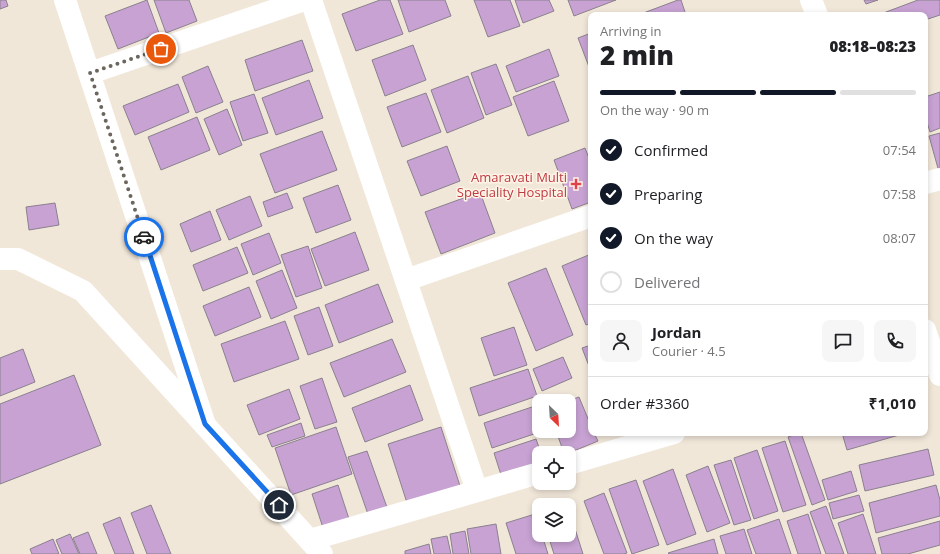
<!DOCTYPE html>
<meta charset="utf-8">
<style>
:root{--surface:#fff;--page:#f6f6f6;--text:#202124;--muted:#757577;--line:#e0e0e0;--accent:#111827}
body{margin:0;font-family:"Open Sans",sans-serif;background:var(--page);color:var(--text);height:100vh;display:flex;flex-direction:column;font-size:15px;white-space:nowrap}
*{box-sizing:border-box;margin:0}
p{font-size:13px;color:var(--muted)}
.icon{flex:none;width:22px;height:22px;fill:none;stroke:currentColor;stroke-width:2;stroke-linecap:round;stroke-linejoin:round}
.map{position:relative;flex:1;overflow:hidden}
.drawer{position:absolute;left:588px;top:12px;width:340px;height:424px;display:flex;flex-direction:column;background:var(--surface);border-radius:8px;box-shadow:0 2px 6px #0003}
.drawer>*{flex:none}
.needle{width:26px;rotate:155deg}
.controls{position:absolute;left:532px;top:394px;display:grid;gap:8px}
.controls a{display:grid;place-items:center;width:44px;height:44px;border-radius:8px;background:var(--surface);box-shadow:0 2px 6px #0003;font-size:20px}
.pin{position:absolute;display:grid;place-items:center;width:34px;height:34px;color:#fff;margin:-17px;border:2px solid #fff;border-radius:50%;box-shadow:0 1px 4px #0007}
.courier{position:absolute;display:grid;place-items:center;width:40px;height:40px;margin:-20px;border:3px solid #1a73e8;border-radius:50%;background:#fff;color:#222;box-shadow:0 1px 5px #0007}
.summary em{font-style:normal;font-weight:800}
.summary div{display:flex;flex-direction:column-reverse}
.summary{display:flex;align-items:center;justify-content:space-between;height:68px;padding:0 12px}
h1{font-size:26px;font-weight:800;line-height:30px}
.bar{display:grid;grid-template-columns:repeat(4,1fr);gap:6px 4px;align-content:center;height:48px;padding:0 12px}
.bar i{height:5px;border-radius:3px;background:var(--line)}
.bar .current{background:var(--accent)}
.bar p{grid-column:span 4}
.line{display:flex;align-items:center;gap:10px;padding:0 12px;border-top:1px solid var(--line)}
.line div{flex:1}
.round{display:grid;place-items:center;flex:none;width:42px;height:42px;border-radius:8px;background:var(--page)}
ol{padding:0 12px;list-style:none}
li{display:flex;align-items:center;gap:12px;height:44px}
li p{margin-inline-start:auto}
li .icon{padding:4px;border-radius:50%;background:var(--accent);color:#fff;stroke-width:4}
li:last-child{color:var(--muted)}
li i{width:22px;height:22px;border:2px solid var(--line);border-radius:50%}
.map>svg:first-child{display:block}
.building{fill:#c7a2d3;stroke:#8a818e}
.lines{fill:none;stroke-linecap:round;stroke-linejoin:round}
.minor{stroke:#fff;stroke-width:22}
.major{stroke:#fff;stroke-width:22}
.done{stroke:#6c665e;stroke-width:4;stroke-dasharray:0 7.2}
.route{stroke:#1a73e8;stroke-width:5}
.health-dot{fill:#e0444e;stroke:#fff4e6;stroke-width:1.5}
.labels{text-anchor:middle;stroke-width:3;stroke-linejoin:round;paint-order:stroke}
.health-label{font-size:13px;fill:#be3a42;stroke:#fff4e6;text-anchor:end}
</style>
<div class="map">
<svg width="940" height="554" viewBox="0 0 940 554">
<rect width="100%" height="100%" fill="#f1e7d9"/>
<path class="building" d="M 0,0 L 6,0 L 8,6 L 0,9 Z
M 147,0 L 159,33 L 118,49 L 105,16 Z
M 154,0 L 189,0 L 197,21 L 166,33 Z
M 380,0 L 390,0 L 403,34 L 356,51 L 342,14 Z
M 398,0 L 445,0 L 451,16 L 409,32 Z
M 474,0 L 510,0 L 520,26 L 488,37 Z
M 515,0 L 549,0 L 554,11 L 523,23 Z
M 568,0 L 616,0 L 574,16 Z
M 678,0 L 681,0 L 686,15 L 638,15 Z
M 864,0 L 878,0 L 866,4 Z
M 918,0 L 940,0 L 940,15 L 925,20 L 925,15 L 878,15 Z
M 591,33 L 591,72 L 578,38 Z
M 302,40 L 313,71 L 255,91 L 245,60 Z
M 413,45 L 426,80 L 385,96 L 372,60 Z
M 549,49 L 559,76 L 516,92 L 506,66 Z
M 496,64 L 512,105 L 486,115 L 471,73 Z
M 208,66 L 223,102 L 196,113 L 182,77 Z
M 468,76 L 484,118 L 447,133 L 431,90 Z
M 309,80 L 323,118 L 276,135 L 262,98 Z
M 554,81 L 569,121 L 528,136 L 513,97 Z
M 178,84 L 189,112 L 135,135 L 123,106 Z
M 940,92 L 940,128 L 930,132 L 925,116 L 925,97 Z
M 426,93 L 441,132 L 402,147 L 387,107 Z
M 254,94 L 268,133 L 243,141 L 230,102 Z
M 227,109 L 242,145 L 219,155 L 204,119 Z
M 197,117 L 210,150 L 161,170 L 148,137 Z
M 322,131 L 337,170 L 275,193 L 260,154 Z
M 940,133 L 940,172 L 939,172 L 929,136 Z
M 447,146 L 460,181 L 421,196 L 407,161 Z
M 585,148 L 591,163 L 591,202 L 572,209 L 554,160 Z
M 338,185 L 351,220 L 316,233 L 303,198 Z
M 480,192 L 495,233 L 441,254 L 425,212 Z
M 287,193 L 293,208 L 268,217 L 263,202 Z
M 250,196 L 262,226 L 229,240 L 216,210 Z
M 55,203 L 59,225 L 29,230 L 26,207 Z
M 210,211 L 221,240 L 191,252 L 180,224 Z
M 355,232 L 369,270 L 325,286 L 311,249 Z
M 269,233 L 281,263 L 253,275 L 241,244 Z
M 308,246 L 322,288 L 296,297 L 281,255 Z
M 237,247 L 248,273 L 203,291 L 193,265 Z
M 591,254 L 591,323 L 586,325 L 562,266 Z
M 546,268 L 573,335 L 536,351 L 508,283 Z
M 282,270 L 297,308 L 271,319 L 256,281 Z
M 378,284 L 393,322 L 339,343 L 325,305 Z
M 249,287 L 261,317 L 215,336 L 203,306 Z
M 319,307 L 333,346 L 308,355 L 294,316 Z
M 285,321 L 299,359 L 234,382 L 221,344 Z
M 514,327 L 527,365 L 494,376 L 481,338 Z
M 392,339 L 406,372 L 344,397 L 330,363 Z
M 591,345 L 591,365 L 589,366 L 582,348 Z
M 23,349 L 35,382 L 0,396 L 0,358 Z
M 563,357 L 572,378 L 542,391 L 533,369 Z
M 528,369 L 537,396 L 479,416 L 470,388 Z
M 74,375 L 101,445 L 0,484 L 0,404 Z
M 322,378 L 337,422 L 315,429 L 300,386 Z
M 410,385 L 423,420 L 365,442 L 352,408 Z
M 289,389 L 300,419 L 259,435 L 247,405 Z
M 579,397 L 591,426 L 591,433 L 594,433 L 598,441 L 569,453 L 564,453 L 556,431 L 569,431 L 568,401 Z
M 535,406 L 539,419 L 539,431 L 543,431 L 492,448 L 484,423 Z
M 301,423 L 305,436 L 272,447 L 267,435 Z
M 336,427 L 352,474 L 291,495 L 275,448 Z
M 441,427 L 461,489 L 408,506 L 388,444 Z
M 799,433 L 801,433 L 825,500 L 812,505 L 788,437 Z
M 842,433 L 906,433 L 847,450 Z
M 536,439 L 541,453 L 539,453 L 539,469 L 503,481 L 494,453 Z
M 785,441 L 806,505 L 783,512 L 762,448 Z
M 928,449 L 934,475 L 865,491 L 859,465 Z
M 757,450 L 778,511 L 754,519 L 734,458 Z
M 367,451 L 389,513 L 370,520 L 348,457 Z
M 731,460 L 751,520 L 734,525 L 714,465 Z
M 708,466 L 730,523 L 707,532 L 686,475 Z
M 673,469 L 696,534 L 667,545 L 643,481 Z
M 851,471 L 857,491 L 828,500 L 822,480 Z
M 636,480 L 659,545 L 632,554 L 609,489 Z
M 338,485 L 351,525 L 325,534 L 312,494 Z
M 936,485 L 940,500 L 940,516 L 876,533 L 869,503 Z
M 604,493 L 627,553 L 624,554 L 604,554 L 584,501 Z
M 859,495 L 864,511 L 833,519 L 829,503 Z
M 151,505 L 171,554 L 147,554 L 131,513 Z
M 826,506 L 844,554 L 826,554 L 810,512 Z
M 569,510 L 583,554 L 554,554 L 548,535 L 569,535 Z
M 535,514 L 539,527 L 539,535 L 542,535 L 548,554 L 516,554 L 506,523 Z
M 808,514 L 821,554 L 798,554 L 787,521 Z
M 863,514 L 876,554 L 848,554 L 838,523 Z
M 120,517 L 134,554 L 115,554 L 103,524 Z
M 779,519 L 791,554 L 756,554 L 747,530 Z
M 940,521 L 940,545 L 908,554 L 882,554 L 878,538 Z
M 496,524 L 501,554 L 471,554 L 467,529 Z
M 744,529 L 752,554 L 726,554 L 720,536 Z
M 465,531 L 469,554 L 453,554 L 450,534 Z
M 88,532 L 97,554 L 80,554 L 73,538 Z
M 70,534 L 79,554 L 62,554 L 56,540 Z
M 447,536 L 451,554 L 434,554 L 431,539 Z
M 53,539 L 59,554 L 32,554 L 30,549 Z
M 714,539 L 718,554 L 669,554 L 668,553 Z
M 429,544 L 431,554 L 405,554 L 405,551 Z"/>
<g class="lines">
<path class="minor" d="M 65,0 L 205,425
M 311,0 L 477,491
M 90,73 L 304,0
M 925,183 L 940,179
M 406,280 L 591,216
M 569,464 L 674,433
M 310,540 L 539,473"/>
<path class="major" d="M 811,0 L 817,15
M 0,259 L 18,259 L 83,291 L 322,554
M 925,330 L 940,375"/>
</g>
<g class="lines">
<path class="done" d="M 144,237 L 90,73 L 161,49"/>
<path class="route" d="M 144,237 L 205,424 L 279,505"/>
</g>
<path class="health-dot" d="M574 178h4v4h4v4h-4v4h-4v-4h-4v-4h4z"/>
<g class="labels">
<g class="health-label">
<text x="567" y="182">Amaravati Multi<tspan x="567" dy="15">Speciality Hospital</tspan></text>
</g>
</g>
</svg>
<div class="controls">
<a><svg class="needle" viewBox="-14 -14 28 28"><path d="M0-13l5 13h-10z" fill="#e53935"/><path d="M0 13l5-13h-10z" fill="#757577"/></svg></a>
<a><svg class="icon" aria-label="locate" viewBox="0 0 24 24"><circle cx="12" cy="12" r="6"/><path d="M12 2v4M12 18v4M2 12h4M18 12h4"/></svg></a>
<a><svg class="icon" aria-label="layers" viewBox="0 0 24 24"><path d="M12 4l9 5-9 5-9-5zM3 14l9 5 9-5"/></svg></a>
</div>
<div class="pin" style="left:161px;top:49px;background:#ea580c"><svg class="icon" aria-label="bag" viewBox="0 0 24 24"><path d="M5 8h14l-1 12H6zM9 8a3 3 0 0 1 6 0"/></svg></div>
<div class="pin" style="left:279px;top:505px;background:#1f2937"><svg class="icon" aria-label="home" viewBox="0 0 24 24"><path d="M3 11l9-7 9 7M6 9v11h12V9"/></svg></div>
<div class="courier" style="left:144px;top:237px"><svg class="icon" aria-label="car" viewBox="0 0 24 24"><path d="M5 17H2v-5l4-1 3-4h7l3 4 3 1v5h-3M9 17h6M6 11h13"/><circle cx="7" cy="17" r="2"/><circle cx="17" cy="17" r="2"/></svg></div>
<section class="drawer">
<div class="summary"><div><h1>2 min</h1><p>Arriving in</p></div><em>08:18–08:23</em></div>
<div class="bar"><i class="current"></i><i class="current"></i><i class="current"></i><i></i><p>On the way · 90 m</p></div>
<ol>
<li><svg class="icon" aria-label="check" viewBox="0 0 24 24"><path d="M5 12l5 5 9-10"/></svg>Confirmed<p>07:54</p></li>
<li><svg class="icon" aria-label="check" viewBox="0 0 24 24"><path d="M5 12l5 5 9-10"/></svg>Preparing<p>07:58</p></li>
<li><svg class="icon" aria-label="check" viewBox="0 0 24 24"><path d="M5 12l5 5 9-10"/></svg>On the way<p>08:07</p></li>
<li><i></i>Delivered</li>
</ol>
<div class="line" style="height:72px"><a class="round"><svg class="icon" aria-label="person" viewBox="0 0 24 24"><circle cx="12" cy="8" r="4"/><path d="M4 21q1-7 8-7t8 7"/></svg></a><div><b>Jordan</b><p>Courier · 4.5</p></div><a class="round"><svg class="icon" aria-label="chat" viewBox="0 0 24 24"><path d="M4 5h16v11H9l-5 4z"/></svg></a><a class="round"><svg class="icon" aria-label="phone" viewBox="0 0 24 24"><path d="M5 4h4l2 5-3 2q2 4 5 5l2-3 5 2v4C11 20 4 13 5 4z"/></svg></a></div>
<div class="line" style="height:52px"><div>Order #3360</div><b>₹1,010</b></div>
</section>
</div>
